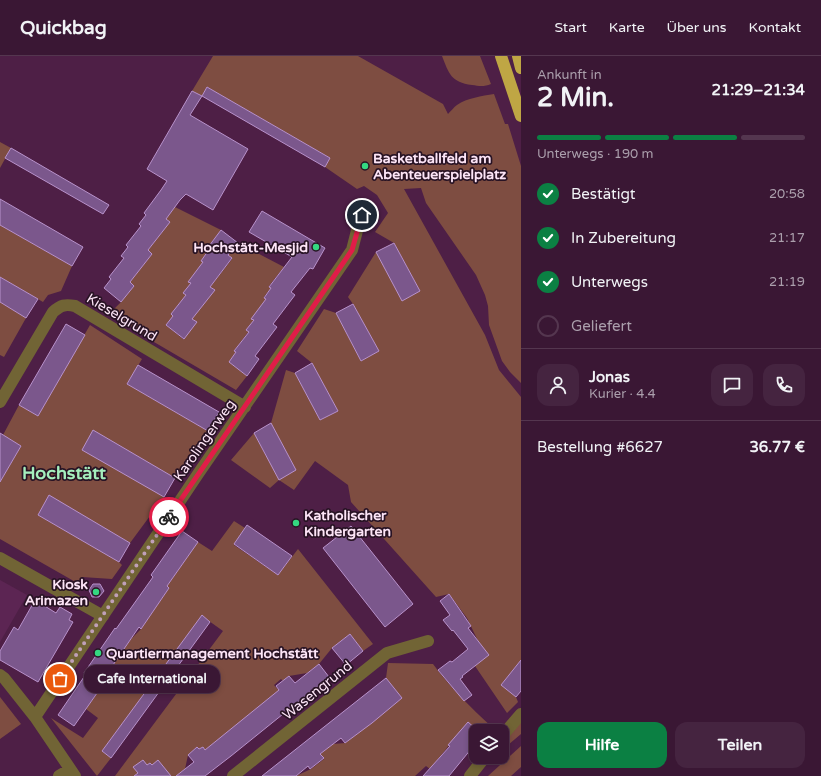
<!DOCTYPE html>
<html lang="de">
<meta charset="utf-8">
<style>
:root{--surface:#3a1734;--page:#452440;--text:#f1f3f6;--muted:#ab9fac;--line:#54364f;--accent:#0b8043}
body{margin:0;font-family:"Varela Round",sans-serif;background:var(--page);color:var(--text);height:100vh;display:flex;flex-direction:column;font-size:15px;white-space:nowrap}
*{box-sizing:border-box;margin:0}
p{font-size:13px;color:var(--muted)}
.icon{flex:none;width:22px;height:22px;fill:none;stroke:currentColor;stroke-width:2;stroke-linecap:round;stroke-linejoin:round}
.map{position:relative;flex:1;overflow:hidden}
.side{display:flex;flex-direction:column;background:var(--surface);width:300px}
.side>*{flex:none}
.controls{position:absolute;left:469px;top:668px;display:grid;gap:8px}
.controls a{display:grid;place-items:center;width:40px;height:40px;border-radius:8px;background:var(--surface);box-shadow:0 2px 6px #0003,0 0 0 1px var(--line);font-size:20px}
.pin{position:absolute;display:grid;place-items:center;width:34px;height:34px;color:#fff;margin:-17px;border:2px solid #fff;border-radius:50%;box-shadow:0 1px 4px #0007}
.courier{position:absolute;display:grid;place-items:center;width:40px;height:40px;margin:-20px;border:3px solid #e11d48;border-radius:50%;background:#fff;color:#222;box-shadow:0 1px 5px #0007}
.bubble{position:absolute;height:28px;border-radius:12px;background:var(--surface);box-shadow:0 2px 6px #0003,0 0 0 1px var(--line);font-size:13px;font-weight:700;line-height:28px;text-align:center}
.overview em{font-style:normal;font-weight:700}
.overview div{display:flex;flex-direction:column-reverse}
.overview{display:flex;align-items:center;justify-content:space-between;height:68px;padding:0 16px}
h1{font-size:26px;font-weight:700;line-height:30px}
.bar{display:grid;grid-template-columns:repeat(4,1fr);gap:6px 4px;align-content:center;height:48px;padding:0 16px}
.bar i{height:5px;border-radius:3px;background:var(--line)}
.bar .selected{background:var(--accent)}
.bar p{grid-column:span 4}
.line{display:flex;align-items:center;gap:10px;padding:0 16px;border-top:1px solid var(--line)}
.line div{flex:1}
.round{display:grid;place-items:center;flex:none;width:42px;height:42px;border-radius:12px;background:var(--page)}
ol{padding:0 16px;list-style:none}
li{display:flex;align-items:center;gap:12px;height:44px}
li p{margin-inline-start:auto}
li .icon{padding:4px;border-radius:50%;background:var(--accent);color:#fff;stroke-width:4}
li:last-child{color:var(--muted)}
li i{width:22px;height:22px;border:2px solid var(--line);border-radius:50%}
.primary-button{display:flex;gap:8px;margin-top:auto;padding:8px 16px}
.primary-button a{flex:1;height:46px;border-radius:12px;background:var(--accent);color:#fff;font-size:16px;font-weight:700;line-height:46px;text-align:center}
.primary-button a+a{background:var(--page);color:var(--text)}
header{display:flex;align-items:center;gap:24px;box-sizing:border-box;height:56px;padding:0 20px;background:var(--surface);border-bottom:1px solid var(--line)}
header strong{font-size:19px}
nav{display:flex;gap:22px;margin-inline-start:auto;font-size:14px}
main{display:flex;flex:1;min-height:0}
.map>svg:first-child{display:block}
.built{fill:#5c2553}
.green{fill:#7e4d41}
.building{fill:#7b578c;stroke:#b892cb}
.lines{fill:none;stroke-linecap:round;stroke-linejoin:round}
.street{stroke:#716435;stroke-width:12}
.highway{stroke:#bfa644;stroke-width:12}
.done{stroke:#c0a0b9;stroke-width:4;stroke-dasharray:0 7.2}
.route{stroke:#e11d48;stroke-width:5}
.poi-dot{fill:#34d881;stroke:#281324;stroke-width:1.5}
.labels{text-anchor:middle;stroke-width:3.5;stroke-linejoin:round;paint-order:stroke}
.poi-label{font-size:14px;font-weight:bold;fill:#fde5f7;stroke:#281324;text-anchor:start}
.street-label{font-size:14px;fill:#fde5f7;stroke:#281324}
.district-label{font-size:18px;font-weight:bold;fill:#a5efbd;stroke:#281324}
</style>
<header>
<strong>Quickbag</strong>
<nav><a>Start</a><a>Karte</a><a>Über uns</a><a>Kontakt</a></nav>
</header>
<main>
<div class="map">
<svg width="521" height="720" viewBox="0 0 521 720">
<rect width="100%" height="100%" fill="#4e1f46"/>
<path class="built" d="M 0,524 L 27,539 L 0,586 Z"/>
<path class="green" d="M 213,0 L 358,0 L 443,48 L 448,58 C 451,55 454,51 457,49 C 467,42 482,40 494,38 L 505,68 L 508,68 L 521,110 L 521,327 L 510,316 L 502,305 L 489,269 L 488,250 L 485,239 L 476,219 L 426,147 L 421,132 L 404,133 L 485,279 L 499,314 L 521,341 L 521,604 L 501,629 L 516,641 L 518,646 L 507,657 L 475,610 L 478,585 L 467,562 L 449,538 L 436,541 L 351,446 L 348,429 L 315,405 L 294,434 L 279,424 L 270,432 L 231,404 L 254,377 L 266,400 L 271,367 L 286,314 L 295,317 L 320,364 L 338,355 L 312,307 L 297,295 L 324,253 L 336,257 L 361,305 L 379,295 L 353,248 L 348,241 L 376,196 L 420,235 L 394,187 L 375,176 L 388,157 L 377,139 L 364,130 L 357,133 L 325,111 L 330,102 L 207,31 L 202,40 L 192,35 Z
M 442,0 L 480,0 L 491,28 C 484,31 479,30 472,29 C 451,26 449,18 442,0 Z
M 0,86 L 11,92 L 0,112 Z
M 175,151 L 221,174 L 206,194 L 208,195 L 201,205 L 203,206 L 189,226 L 191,227 L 184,237 L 186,239 L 171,258 L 173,260 L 166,269 L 183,283 L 196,266 L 192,263 L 214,234 L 210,231 L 232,203 L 228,199 L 238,187 L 284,211 L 269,230 L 271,232 L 264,241 L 266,243 L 252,263 L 254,264 L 247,273 L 249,275 L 234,295 L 236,296 L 229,306 L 247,320 L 236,334 L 154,286 L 110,257 L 121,246 L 134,230 L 130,226 L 152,198 L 148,194 L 170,166 L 166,163 Z
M 0,169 L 72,210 L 61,235 L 48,239 L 43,246 L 0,221 Z
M 0,246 L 26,262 L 4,301 L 0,299 Z
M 90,269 L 142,303 L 127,328 L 208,375 L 175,422 L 94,375 L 164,441 L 130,487 L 49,440 L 38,459 L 119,506 L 122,509 L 112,523 L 82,521 L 82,527 L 79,528 L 0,483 L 0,426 L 21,390 L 3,379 L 19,349 L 38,360 Z
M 234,465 L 245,472 L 234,489 L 278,519 L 298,493 L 373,588 L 363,595 L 350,578 L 332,592 L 319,608 L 307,617 L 289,620 L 283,625 L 281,623 L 274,629 L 281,637 L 205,694 L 203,691 L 199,693 L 197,691 L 188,699 L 185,713 L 176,720 L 115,720 L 223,575 L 202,560 L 102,695 L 111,702 L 97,720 L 51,662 L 83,682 L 98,662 L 86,653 L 102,630 L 100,628 L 131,583 L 141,573 L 169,532 L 167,530 L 198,486 L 212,495 Z
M 388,607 L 433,608 C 450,631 470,651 492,671 L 487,675 L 478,675 L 468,666 L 430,713 L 426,710 L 415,720 L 296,720 L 311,713 L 324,703 L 320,698 L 333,688 L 345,687 L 402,642 L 386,622 Z
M 0,641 L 21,668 L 0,683 Z
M 521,665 L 521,678 L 508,689 L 502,686 Z
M 521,690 L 521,711 L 511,720 L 488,720 Z"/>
<path class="building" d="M 207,31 L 330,102 L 325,111 L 202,40 Z
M 192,35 L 202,40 L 190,59 L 248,93 L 213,154 L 186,138 L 180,144 L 166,163 L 170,166 L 148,194 L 152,198 L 130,226 L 134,230 L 121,246 L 104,232 L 111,223 L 109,221 L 124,202 L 121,200 L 128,191 L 126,189 L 141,170 L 139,168 L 146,159 L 144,157 L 161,134 L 167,125 L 147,113 Z
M 11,92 L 109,149 L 103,158 L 5,102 Z
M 0,143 L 83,191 L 72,210 L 0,169 Z
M 262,155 L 325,192 L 313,213 L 310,212 L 291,236 L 295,239 L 273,268 L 277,271 L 255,300 L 259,303 L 247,320 L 229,306 L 236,296 L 234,295 L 249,276 L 246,274 L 254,264 L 251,263 L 266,243 L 264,242 L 271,232 L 269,231 L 292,201 L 249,176 Z
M 221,174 L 238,187 L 228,199 L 232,202 L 210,231 L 215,234 L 192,263 L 197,266 L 184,283 L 166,269 L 173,260 L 171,258 L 186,239 L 183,237 L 191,227 L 188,226 L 203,206 L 201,205 L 208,195 L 206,194 Z
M 394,187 L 420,235 L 402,245 L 376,196 Z
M 0,221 L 38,243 L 26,262 L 0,246 Z
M 353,248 L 379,295 L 361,305 L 336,257 Z
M 66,268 L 85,279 L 38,360 L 19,349 Z
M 312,307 L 338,355 L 320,364 L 295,317 Z
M 138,309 L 219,356 L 208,375 L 127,328 Z
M 271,367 L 296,414 L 279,424 L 254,377 Z
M 93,374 L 175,422 L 164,441 L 82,394 Z
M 0,377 L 21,390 L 0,426 Z
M 49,439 L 130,487 L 119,506 L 38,459 Z
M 247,469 L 292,500 L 278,519 L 234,488 Z
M 351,470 L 413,548 L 385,571 L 323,492 Z
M 182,475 L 198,486 L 167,530 L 169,532 L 141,573 L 139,571 L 100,628 L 102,630 L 74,670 L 58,659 L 86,618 L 84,617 L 115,572 L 116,573 L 153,521 L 151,519 Z
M 93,528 L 100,528 L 104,535 L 99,541 L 92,541 L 89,534 Z
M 449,538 L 471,570 L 468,572 L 489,599 L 462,620 L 463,621 L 460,623 L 472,639 L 464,645 L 438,614 L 450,605 L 452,606 L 468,593 L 453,574 L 452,575 L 443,564 L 450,559 L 440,545 Z
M 35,544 L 56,557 L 60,551 L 72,558 L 69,564 L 73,566 L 38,626 L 0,604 L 0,595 L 14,571 L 18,574 Z
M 202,559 L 210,566 L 111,702 L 102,695 Z
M 350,578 L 363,595 L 346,609 L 332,592 Z
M 521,604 L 521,635 L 516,641 L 501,629 Z
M 319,608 L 329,621 L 231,700 L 205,720 L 176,720 L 194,706 L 188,699 L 197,691 L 199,693 L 203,691 L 205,694 L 279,634 L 276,630 L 289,620 L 295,627 Z
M 386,622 L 402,642 L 372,667 L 345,687 L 341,682 L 320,698 L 324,702 L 310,713 L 308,710 L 296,720 L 262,720 Z
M 468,666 L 476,673 L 476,687 L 449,720 L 423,720 L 450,690 L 448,689 Z
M 143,704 L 147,709 L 150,707 L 152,709 L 158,704 L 171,720 L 134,720 L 138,717 L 133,711 Z"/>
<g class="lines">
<path class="street" d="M 0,346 L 53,256 C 61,249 65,248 75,250 L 245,351
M 0,502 L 103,560
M 0,619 L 4,622 L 35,661 L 75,720
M 35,661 L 198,418 L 352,194 L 361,159
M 502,680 L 521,658
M 59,720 L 69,714
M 233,720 L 387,597 L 428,585
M 470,720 L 485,701"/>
<path class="highway" d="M 501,0 L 521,60
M 518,0 L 521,12"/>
</g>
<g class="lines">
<path class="done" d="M 60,623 L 169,461"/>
<path class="route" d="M 169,461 L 352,194 L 362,159"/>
</g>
<g class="poi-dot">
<circle cx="365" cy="110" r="4"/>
<circle cx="316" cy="191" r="4"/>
<circle cx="296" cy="467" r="4"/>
<circle cx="96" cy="536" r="4"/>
<circle cx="98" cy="597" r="4"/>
</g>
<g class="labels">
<g class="poi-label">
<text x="373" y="107">Basketballfeld am<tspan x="373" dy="16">Abenteuerspielplatz</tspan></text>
<text x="308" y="196" text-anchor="end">Hochstätt-Mesjid</text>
<text x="304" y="464">Katholischer<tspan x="304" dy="16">Kindergarten</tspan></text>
<text x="88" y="533" text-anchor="end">Kiosk<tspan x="88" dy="16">Arimazen</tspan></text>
<text x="106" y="602">Quartiermanagement Hochstätt</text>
</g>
<g class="street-label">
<text transform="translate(122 261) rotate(31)" y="5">Kieselgrund</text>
<text transform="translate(204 384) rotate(-55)" y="5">Karolingerweg</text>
<text transform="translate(317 634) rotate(-39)" y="5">Wasengrund</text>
</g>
<g class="district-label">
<text x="64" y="423">Hochstätt</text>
</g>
</g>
</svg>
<div class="controls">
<a><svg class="icon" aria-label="layers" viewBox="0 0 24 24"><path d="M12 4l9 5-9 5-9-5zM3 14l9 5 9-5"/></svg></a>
</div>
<div class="pin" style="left:60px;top:623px;background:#ea580c"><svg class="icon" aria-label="bag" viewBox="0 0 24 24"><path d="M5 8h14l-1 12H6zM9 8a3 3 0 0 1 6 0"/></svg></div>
<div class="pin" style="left:362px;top:159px;background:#1f2937"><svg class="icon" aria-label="home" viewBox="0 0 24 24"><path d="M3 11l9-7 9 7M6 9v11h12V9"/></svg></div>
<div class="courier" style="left:169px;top:461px"><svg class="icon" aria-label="bike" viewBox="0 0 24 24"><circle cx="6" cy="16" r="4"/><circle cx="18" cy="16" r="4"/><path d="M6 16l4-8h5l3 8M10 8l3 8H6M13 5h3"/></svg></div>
<div class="bubble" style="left:84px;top:609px;width:136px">Cafe International</div>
</div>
<section class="side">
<div class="overview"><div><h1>2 Min.</h1><p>Ankunft in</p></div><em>21:29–21:34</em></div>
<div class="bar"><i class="selected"></i><i class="selected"></i><i class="selected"></i><i></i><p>Unterwegs · 190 m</p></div>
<ol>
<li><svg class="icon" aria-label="check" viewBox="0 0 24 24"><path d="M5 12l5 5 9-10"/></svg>Bestätigt<p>20:58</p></li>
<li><svg class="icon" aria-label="check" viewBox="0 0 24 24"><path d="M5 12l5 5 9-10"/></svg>In Zubereitung<p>21:17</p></li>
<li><svg class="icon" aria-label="check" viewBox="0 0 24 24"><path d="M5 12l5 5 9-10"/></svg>Unterwegs<p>21:19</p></li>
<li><i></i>Geliefert</li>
</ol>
<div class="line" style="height:72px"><a class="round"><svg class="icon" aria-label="person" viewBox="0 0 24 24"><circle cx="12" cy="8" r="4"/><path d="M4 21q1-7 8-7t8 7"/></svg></a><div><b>Jonas</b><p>Kurier · 4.4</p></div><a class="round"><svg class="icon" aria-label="chat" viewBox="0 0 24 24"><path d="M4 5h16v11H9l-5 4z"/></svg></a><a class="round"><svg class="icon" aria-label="phone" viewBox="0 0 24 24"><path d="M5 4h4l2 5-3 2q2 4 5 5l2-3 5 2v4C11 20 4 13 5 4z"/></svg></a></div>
<div class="line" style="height:52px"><div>Bestellung #6627</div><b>36.77 €</b></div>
<div class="primary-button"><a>Hilfe</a><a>Teilen</a></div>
</section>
</main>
